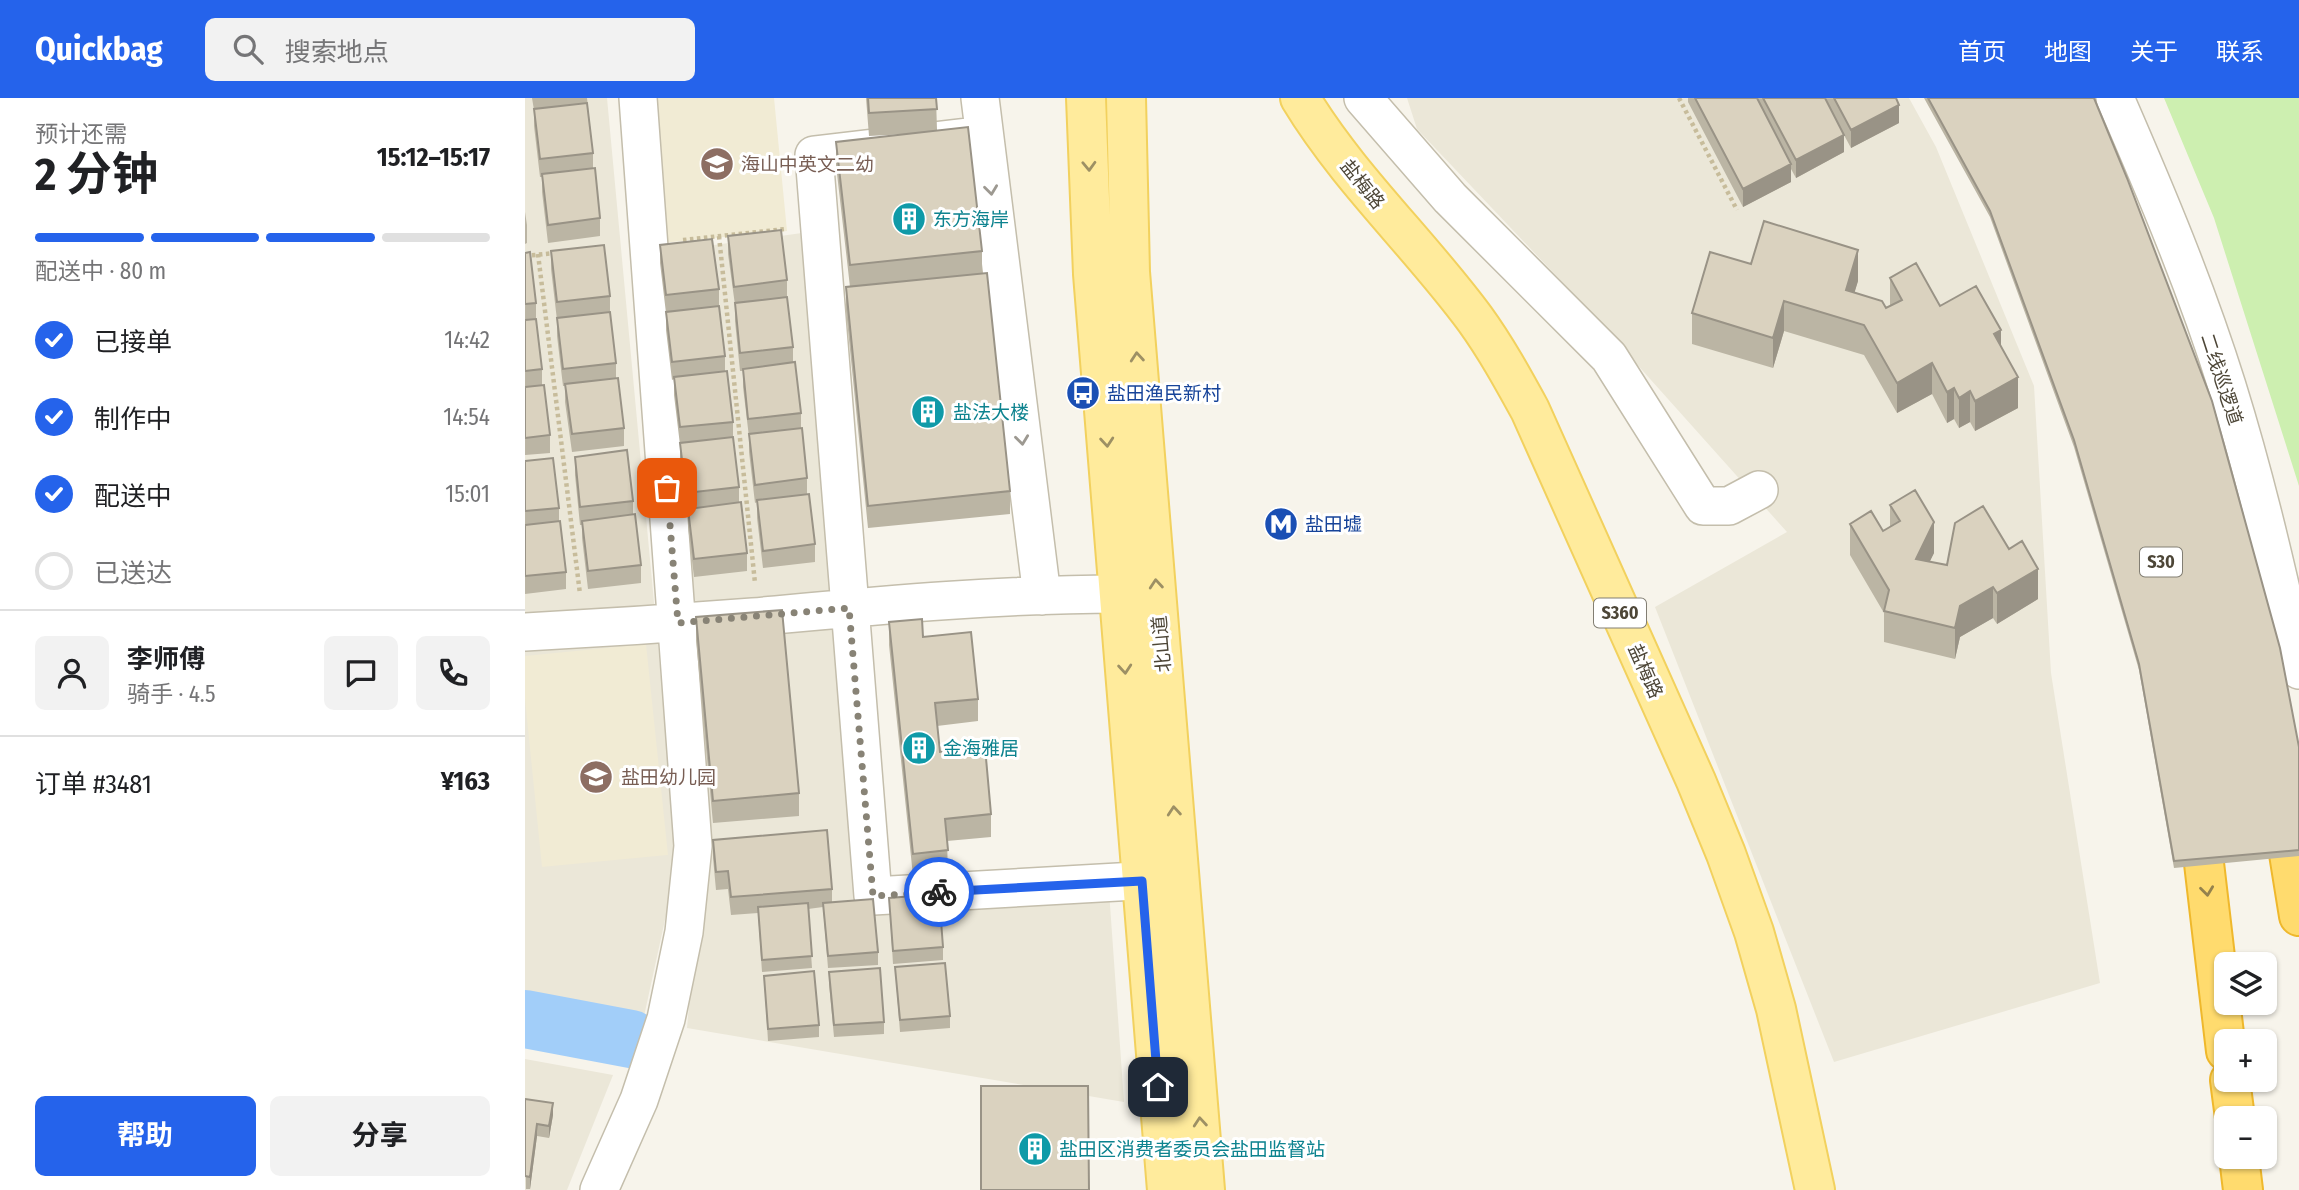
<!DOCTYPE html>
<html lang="zh">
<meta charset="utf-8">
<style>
:root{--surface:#fff;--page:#f2f2f2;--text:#202124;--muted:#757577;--line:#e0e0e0;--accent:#2563eb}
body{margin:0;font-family:"Fira Sans Condensed","Noto Sans SC",sans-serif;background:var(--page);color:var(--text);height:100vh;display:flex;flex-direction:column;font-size:26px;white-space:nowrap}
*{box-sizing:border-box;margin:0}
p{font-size:23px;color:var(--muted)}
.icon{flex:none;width:38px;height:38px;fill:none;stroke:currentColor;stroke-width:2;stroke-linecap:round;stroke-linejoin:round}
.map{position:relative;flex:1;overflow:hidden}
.side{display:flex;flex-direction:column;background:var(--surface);width:525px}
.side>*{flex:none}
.buttons{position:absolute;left:1689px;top:854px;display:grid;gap:14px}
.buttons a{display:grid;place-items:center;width:63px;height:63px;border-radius:10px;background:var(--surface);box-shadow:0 2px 5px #0004;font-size:35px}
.pin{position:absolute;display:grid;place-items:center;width:60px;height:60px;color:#fff;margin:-30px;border-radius:14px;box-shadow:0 4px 10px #0006}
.courier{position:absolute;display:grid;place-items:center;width:70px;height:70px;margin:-35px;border:5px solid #2563eb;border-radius:50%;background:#fff;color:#222;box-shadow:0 2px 9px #0007}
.summary em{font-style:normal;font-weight:700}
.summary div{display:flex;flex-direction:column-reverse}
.summary{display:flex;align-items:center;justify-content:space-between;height:119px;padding:0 35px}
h1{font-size:46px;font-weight:700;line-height:52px}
.bar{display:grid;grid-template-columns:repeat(4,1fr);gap:10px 7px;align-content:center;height:84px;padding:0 35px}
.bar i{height:9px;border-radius:5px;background:var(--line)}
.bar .active{background:var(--accent)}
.bar p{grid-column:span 4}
.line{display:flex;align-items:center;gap:18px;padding:0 35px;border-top:2px solid var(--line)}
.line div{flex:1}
.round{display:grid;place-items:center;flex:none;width:74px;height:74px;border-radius:10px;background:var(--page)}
ol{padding:0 35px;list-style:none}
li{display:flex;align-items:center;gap:21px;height:77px}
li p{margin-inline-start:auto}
li .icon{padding:7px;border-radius:50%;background:var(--accent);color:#fff;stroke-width:4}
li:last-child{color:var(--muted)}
li i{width:38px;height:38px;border:4px solid var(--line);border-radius:50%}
.button{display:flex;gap:14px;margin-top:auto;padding:14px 35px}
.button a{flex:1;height:80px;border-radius:10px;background:var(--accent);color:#fff;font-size:28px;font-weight:700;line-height:80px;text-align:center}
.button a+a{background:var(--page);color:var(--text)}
header{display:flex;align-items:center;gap:42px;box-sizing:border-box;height:98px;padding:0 35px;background:var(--accent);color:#fff}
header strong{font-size:33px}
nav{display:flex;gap:38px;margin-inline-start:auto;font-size:24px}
.search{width:490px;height:63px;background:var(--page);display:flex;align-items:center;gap:18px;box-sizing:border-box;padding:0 24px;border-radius:10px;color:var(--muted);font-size:26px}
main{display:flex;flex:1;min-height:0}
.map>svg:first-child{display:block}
.residential{fill:#ebe7d8}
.education{fill:#f1ebd4}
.green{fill:#cdefb0}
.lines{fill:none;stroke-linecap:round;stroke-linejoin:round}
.river{stroke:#a2cef9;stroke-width:58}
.minor-casing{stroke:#c4beac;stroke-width:40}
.major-casing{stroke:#f2d15e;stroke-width:42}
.highway-casing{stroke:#efb82c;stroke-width:42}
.path{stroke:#c7bc9b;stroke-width:4.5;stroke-dasharray:3.5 3.5;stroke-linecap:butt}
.minor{stroke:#fff;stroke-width:37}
.major{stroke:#ffeb9c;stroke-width:38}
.highway{stroke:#ffdb6e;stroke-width:38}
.wall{fill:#bbb5a4}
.shaded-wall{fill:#999386}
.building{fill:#dad2bf;stroke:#999386;stroke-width:2}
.oneway{stroke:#9d9064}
.oneway2{stroke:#9d9991}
.oneway3{stroke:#94824d}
.done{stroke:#888376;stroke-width:7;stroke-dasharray:0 12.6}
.route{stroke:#2563eb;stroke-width:9}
.labels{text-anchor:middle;stroke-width:6;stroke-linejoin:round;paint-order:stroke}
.shield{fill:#fff;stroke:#827e73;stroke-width:2}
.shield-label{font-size:18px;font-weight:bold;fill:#4d4637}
.education-label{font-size:19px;fill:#785e54;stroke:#fff;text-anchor:start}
.street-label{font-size:19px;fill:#4d4637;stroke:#fff}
.culture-label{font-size:19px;fill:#0d838f;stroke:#fff;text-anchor:start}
.transit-label{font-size:19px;fill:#164399;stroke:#fff;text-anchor:start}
</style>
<header>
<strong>Quickbag</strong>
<div class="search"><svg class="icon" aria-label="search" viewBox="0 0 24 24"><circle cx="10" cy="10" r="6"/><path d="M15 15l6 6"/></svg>搜索地点</div>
<nav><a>首页</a><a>地图</a><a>关于</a><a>联系</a></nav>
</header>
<main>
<section class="side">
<div class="summary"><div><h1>2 分钟</h1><p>预计还需</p></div><em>15:12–15:17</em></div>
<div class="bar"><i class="active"></i><i class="active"></i><i class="active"></i><i></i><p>配送中 · 80 m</p></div>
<ol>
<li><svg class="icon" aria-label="check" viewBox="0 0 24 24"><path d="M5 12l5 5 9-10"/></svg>已接单<p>14:42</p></li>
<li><svg class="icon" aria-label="check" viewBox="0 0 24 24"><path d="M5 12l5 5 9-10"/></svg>制作中<p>14:54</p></li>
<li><svg class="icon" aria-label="check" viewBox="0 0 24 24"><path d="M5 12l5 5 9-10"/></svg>配送中<p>15:01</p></li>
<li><i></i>已送达</li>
</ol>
<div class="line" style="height:126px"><a class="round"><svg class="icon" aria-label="person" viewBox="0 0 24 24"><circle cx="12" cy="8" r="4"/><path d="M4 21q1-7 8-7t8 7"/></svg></a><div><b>李师傅</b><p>骑手 · 4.5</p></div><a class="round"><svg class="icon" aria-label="chat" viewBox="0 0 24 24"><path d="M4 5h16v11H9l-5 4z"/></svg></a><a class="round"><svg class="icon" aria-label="phone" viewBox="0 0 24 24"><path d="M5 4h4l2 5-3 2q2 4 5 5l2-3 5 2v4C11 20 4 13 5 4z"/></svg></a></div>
<div class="line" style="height:91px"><div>订单 #3481</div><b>¥163</b></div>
<div class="button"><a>帮助</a><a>分享</a></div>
</section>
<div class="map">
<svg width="1774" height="1092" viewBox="0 0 1774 1092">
<rect width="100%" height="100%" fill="#f7f4eb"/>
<path class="residential" d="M 0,0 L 82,0 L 153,762 L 118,923 L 0,900 Z
M 882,0 L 1384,0 L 1411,49 L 1509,288 L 1526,575 L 1575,885 L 1309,964 L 1130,509 L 1262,434 L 1058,206 L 892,31 Z
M 277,135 L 336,803 L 584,793 L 599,1004 L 162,930 L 176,764 L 137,154 Z
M 0,961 L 88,977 L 42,1092 L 0,1092 Z"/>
<path class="education" d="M 122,0 L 249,0 L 262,133 L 136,145 Z
M 121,546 L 143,757 L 17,769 L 0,601 L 0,558 Z"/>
<path class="green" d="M 1639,0 L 1774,0 L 1774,388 L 1689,120 Z"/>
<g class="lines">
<path class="river" d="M 0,921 L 106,941"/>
<g class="minor-casing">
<path id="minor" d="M 455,0 L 517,498
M 838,0 L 925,100 L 1084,259 L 1178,408 L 1204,408 L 1234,392
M 1590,0 C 1631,94 1671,189 1702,288 C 1731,381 1753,476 1774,572
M 459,37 L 289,57 L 348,798 L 646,781
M 0,534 C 76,530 152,525 228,519 C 349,508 472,496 594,496
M 74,1092 L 114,1002 L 141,921 L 159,834 L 168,748 L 113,0"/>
</g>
<g class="major-casing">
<path id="major" d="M 561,0 L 568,176 L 642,1092
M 601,0 L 605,174 L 680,1092
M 775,0 C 824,81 894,145 950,221 C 971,250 988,281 1005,312 L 1171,683 L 1201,756 L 1229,834 L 1251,911 L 1290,1092"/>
</g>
<g class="highway-casing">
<path id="highway" d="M 1756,706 L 1774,818
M 1673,714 L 1701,953
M 1705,982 L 1710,1020
M 1714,1059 L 1718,1092"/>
</g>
<path class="path" d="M 1154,0 L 1212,112
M 194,138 L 230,485
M 158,142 L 260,131
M 13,156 L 55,496
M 0,158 L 30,155"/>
<use href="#minor" class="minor"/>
<use href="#major" class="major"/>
<use href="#highway" class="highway"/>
</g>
<path class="wall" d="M 7,0 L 62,0 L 68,55 L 68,71 L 75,120 L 75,138 L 23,145 L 17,94 L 17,79 L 15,79 L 9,28 L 9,12 Z
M 341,0 L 411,0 L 412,32 L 457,153 L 457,176 L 485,393 L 485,416 L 343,430 L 321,212 L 321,189 L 325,189 L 311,67 L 311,44 L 382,36 L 344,38 Z
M 1163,0 L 1371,0 L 1374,25 L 1326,50 L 1319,37 L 1319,54 L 1271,80 L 1266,71 L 1266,84 L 1218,109 L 1163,4 Z
M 1399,0 L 1569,0 L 1774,649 L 1774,758 L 1649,770 L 1614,572 L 1549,349 L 1465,119 Z
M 0,114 L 2,127 L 2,145 L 0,146 Z
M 203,138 L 262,182 L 262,199 L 268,249 L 268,265 L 276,315 L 276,330 L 282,380 L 282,396 L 290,446 L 290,464 L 238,470 L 232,420 L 232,404 L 230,405 L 224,354 L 224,339 L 218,289 L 218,273 L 215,273 L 210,223 L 210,207 L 203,156 Z
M 135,147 L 194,191 L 194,208 L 200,258 L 200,274 L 208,324 L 208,339 L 214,389 L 214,405 L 222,455 L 222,473 L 169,479 L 163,429 L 163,413 L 161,413 L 155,363 L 155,347 L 149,297 L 149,281 L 147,282 L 141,232 L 141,215 L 135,165 Z
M 26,153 L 85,198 L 85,214 L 91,265 L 91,280 L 99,330 L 99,348 L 47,354 L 40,304 L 40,288 L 38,288 L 32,238 L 32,222 L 26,171 Z
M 0,155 L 11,205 L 11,221 L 17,271 L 17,287 L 25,337 L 25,355 L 0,357 Z
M 1226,166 L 1333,183 L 1329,195 L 1361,210 L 1365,208 L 1365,180 L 1415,208 L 1476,248 L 1493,310 L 1450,333 L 1445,324 L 1434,330 L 1429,321 L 1422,325 L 1407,296 L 1372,315 L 1339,257 L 1259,233 L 1248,270 L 1167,246 L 1167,215 Z
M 50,359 L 108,403 L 108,416 L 116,467 L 116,485 L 63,491 L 57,440 L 57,427 L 55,427 L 50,377 Z
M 0,363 L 34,410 L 34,424 L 41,474 L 41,491 L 0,496 Z
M 1365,407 L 1409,455 L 1404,464 L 1513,501 L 1472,526 L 1468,520 L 1435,539 L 1430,561 L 1359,544 L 1359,515 L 1325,457 L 1325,426 L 1358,433 L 1365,429 Z
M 171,519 L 274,695 L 274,718 L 188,725 L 171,542 Z
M 364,524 L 398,539 L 453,601 L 453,623 L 412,628 L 415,654 L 466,716 L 466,739 L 422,743 L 423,775 L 388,778 L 364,547 Z
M 188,742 L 307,791 L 307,805 L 353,854 L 353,867 L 303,870 L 298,809 L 283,811 L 287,870 L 237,874 L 233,815 L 206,817 L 203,791 L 191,792 L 188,760 Z
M 364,800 L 418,849 L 418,862 L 368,866 Z
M 370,869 L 425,918 L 425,930 L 375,934 Z
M 304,874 L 359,924 L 359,936 L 309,939 L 304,886 Z
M 239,878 L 294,927 L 294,939 L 243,943 Z
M 0,1001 L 28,1017 L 24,1040 L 12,1038 L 5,1091 L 1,1091 L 1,1092 Z"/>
<path class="shaded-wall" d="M 1374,7 L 1374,25 L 1326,50 L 1326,32 Z
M 1319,37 L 1319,54 L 1271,80 L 1271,62 Z
M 1266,66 L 1266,84 L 1218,109 L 1218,91 Z
M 1333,152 L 1333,183 L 1321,223 L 1321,192 Z
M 1259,203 L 1259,233 L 1248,270 L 1248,240 Z
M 1476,232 L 1476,263 L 1469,236 Z
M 1407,265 L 1407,296 L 1372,315 L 1372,285 Z
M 1493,279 L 1493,310 L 1450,333 L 1450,303 Z
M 1429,290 L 1429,321 L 1422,325 L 1422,294 Z
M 1445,293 L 1445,324 L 1434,330 L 1434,300 Z
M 1409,424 L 1409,455 L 1391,492 L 1391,461 Z
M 1513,471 L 1513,501 L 1472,526 L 1472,495 Z
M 1468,489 L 1468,520 L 1435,539 L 1430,561 L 1430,530 L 1435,508 Z
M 28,1005 L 28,1017 L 24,1040 L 24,1028 Z
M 12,1026 L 12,1038 L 5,1091 L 5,1079 Z"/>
<path class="building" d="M 343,0 L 411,0 L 412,11 L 344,15 Z
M 1170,0 L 1232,0 L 1266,66 L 1218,91 Z
M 1238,0 L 1300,0 L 1319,37 L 1271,62 Z
M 1309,0 L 1371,0 L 1374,7 L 1326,32 Z
M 1403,0 L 1569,0 L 1602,80 L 1687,303 L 1755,550 L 1774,649 L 1774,752 L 1649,763 L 1614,566 L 1549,342 L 1465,113 Z
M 62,5 L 68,55 L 15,61 L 9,11 Z
M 443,29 L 457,153 L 325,167 L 311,44 Z
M 70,70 L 75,120 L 23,127 L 17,76 Z
M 1239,123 L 1333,152 L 1321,192 L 1357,203 L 1361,210 L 1377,202 L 1365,180 L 1391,165 L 1415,208 L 1451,188 L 1476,232 L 1469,236 L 1493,279 L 1450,303 L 1445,293 L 1434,300 L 1429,290 L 1422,294 L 1407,265 L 1372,285 L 1339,227 L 1259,203 L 1248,240 L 1167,215 L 1185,154 L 1226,166 Z
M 256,132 L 262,182 L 209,189 L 203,138 Z
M 187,141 L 194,191 L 141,197 L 135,147 Z
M 79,147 L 85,198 L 32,204 L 26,153 Z
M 5,154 L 11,205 L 0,206 L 0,155 Z
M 462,175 L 485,393 L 343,408 L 321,189 Z
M 262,199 L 268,249 L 215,255 L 210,205 Z
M 194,208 L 200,258 L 147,264 L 141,214 Z
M 85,214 L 91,265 L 38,271 L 32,220 Z
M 11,221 L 17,271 L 0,273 L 0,222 Z
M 270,264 L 276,315 L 223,321 L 218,271 Z
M 202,273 L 208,324 L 155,329 L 149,279 Z
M 93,280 L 99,330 L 47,336 L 40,286 Z
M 19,287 L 25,337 L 0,340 L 0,289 Z
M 277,330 L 282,380 L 230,387 L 224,336 Z
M 208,339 L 214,389 L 161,395 L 155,345 Z
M 102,352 L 108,403 L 55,409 L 50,359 Z
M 28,360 L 34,410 L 0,413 L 0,363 Z
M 1390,392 L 1409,424 L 1391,461 L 1422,467 L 1430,425 L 1458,408 L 1484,451 L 1497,443 L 1513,471 L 1472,495 L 1468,489 L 1435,508 L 1430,530 L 1359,513 L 1364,492 L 1325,426 L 1346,413 L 1358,433 L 1375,423 L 1365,407 Z
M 284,396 L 290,446 L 238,453 L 232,402 Z
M 216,404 L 222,455 L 169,461 L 163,411 Z
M 110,416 L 116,467 L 63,473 L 57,423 Z
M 35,423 L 41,474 L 0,478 L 0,427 Z
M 257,512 L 274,695 L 188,703 L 171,519 Z
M 397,521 L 398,539 L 446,534 L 453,601 L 410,605 L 415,654 L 460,649 L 466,716 L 420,721 L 423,752 L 388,756 L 364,524 Z
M 302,732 L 307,791 L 206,799 L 203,773 L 191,774 L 188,742 Z
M 414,796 L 418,849 L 368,853 L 364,800 Z
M 348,801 L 353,854 L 303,858 L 298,805 Z
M 283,805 L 287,858 L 237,862 L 233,809 Z
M 420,865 L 425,918 L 375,922 L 370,869 Z
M 355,870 L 359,924 L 309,927 L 304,874 Z
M 289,873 L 294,927 L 243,931 L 239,878 Z
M 456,988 L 563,988 L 564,1092 L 456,1092 Z
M 0,1001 L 28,1005 L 24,1028 L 12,1026 L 5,1079 L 0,1078 Z"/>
<defs><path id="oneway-chevron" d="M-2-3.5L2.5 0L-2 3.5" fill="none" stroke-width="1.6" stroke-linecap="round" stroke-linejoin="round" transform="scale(1.75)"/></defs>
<g class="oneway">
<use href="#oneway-chevron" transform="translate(564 68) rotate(88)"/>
<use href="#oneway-chevron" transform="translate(612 259) rotate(-95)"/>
<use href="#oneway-chevron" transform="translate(582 344) rotate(85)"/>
<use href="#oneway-chevron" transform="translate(631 486) rotate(-95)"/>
<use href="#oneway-chevron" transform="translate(600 571) rotate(85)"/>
<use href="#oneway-chevron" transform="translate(649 713) rotate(-95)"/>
<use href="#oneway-chevron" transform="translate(675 1024) rotate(-95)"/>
</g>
<g class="oneway2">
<use href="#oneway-chevron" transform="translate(466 92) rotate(83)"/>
<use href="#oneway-chevron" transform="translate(497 342) rotate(83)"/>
</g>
<use class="oneway3" href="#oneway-chevron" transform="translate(1682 793) rotate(83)"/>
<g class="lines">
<path class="done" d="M 142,390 L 153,525 L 324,510 L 348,798 L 414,794"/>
<path class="route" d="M 414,794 L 617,783 L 633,989"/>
</g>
<defs>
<g id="school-disc" transform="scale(1.75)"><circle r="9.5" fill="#8d6e63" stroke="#fff"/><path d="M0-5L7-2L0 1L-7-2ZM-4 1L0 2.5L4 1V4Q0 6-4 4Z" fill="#fff"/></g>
<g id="building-disc" transform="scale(1.75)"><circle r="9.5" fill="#0f9aa8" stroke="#fff"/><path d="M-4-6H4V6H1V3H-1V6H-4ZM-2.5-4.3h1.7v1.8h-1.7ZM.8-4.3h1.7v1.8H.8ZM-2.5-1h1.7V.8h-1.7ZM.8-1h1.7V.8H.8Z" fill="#fff"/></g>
<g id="bus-disc" transform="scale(1.75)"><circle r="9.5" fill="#1a4fb4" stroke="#fff"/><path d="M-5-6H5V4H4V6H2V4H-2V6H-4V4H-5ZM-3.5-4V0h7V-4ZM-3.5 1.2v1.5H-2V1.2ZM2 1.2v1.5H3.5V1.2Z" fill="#fff"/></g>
<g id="metro-disc" transform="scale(1.75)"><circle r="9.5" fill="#1a4fb4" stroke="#fff"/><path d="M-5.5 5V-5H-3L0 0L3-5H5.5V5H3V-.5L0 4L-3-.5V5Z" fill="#fff"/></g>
</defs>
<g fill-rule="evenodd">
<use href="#school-disc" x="192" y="66"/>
<use href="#building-disc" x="384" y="121"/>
<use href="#bus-disc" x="558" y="295"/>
<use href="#building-disc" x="403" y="314"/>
<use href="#metro-disc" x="756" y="426"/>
<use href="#building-disc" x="394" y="650"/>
<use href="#school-disc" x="71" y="679"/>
<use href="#building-disc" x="510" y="1051"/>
</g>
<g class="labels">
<g class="shield">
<rect x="1615" y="449.5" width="42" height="29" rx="5"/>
<rect x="1069" y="500.5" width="52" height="29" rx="5"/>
</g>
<g class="shield-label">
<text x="1636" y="470">S30</text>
<text x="1095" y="521">S360</text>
</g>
<g class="education-label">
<text x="216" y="73">海山中英文二幼</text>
<text x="96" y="686">盐田幼儿园</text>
</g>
<g class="street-label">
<text transform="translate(838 86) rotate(51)" y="7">盐梅路</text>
<text transform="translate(1697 281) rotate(72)" y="7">二线巡逻道</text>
<text transform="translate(636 546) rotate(-95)" y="7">北山道</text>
<text transform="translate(1121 573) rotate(66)" y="7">盐梅路</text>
</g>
<g class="culture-label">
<text x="408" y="128">东方海岸</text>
<text x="428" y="321">盐法大楼</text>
<text x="418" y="657">金海雅居</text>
<text x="534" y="1058">盐田区消费者委员会盐田监督站</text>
</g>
<g class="transit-label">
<text x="582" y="302">盐田渔民新村</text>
<text x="780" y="433">盐田墟</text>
</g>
</g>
</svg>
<div class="buttons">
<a><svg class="icon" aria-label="layers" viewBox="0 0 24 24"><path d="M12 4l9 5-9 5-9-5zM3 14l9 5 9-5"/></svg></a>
<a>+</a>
<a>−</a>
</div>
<div class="pin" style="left:142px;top:390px;background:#ea580c"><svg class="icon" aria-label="bag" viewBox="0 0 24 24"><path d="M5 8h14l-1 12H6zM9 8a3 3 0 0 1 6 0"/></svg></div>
<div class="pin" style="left:633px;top:989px;background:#1f2937"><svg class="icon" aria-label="home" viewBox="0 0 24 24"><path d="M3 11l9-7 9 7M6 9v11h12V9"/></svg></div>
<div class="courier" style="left:414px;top:794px"><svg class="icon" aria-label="bike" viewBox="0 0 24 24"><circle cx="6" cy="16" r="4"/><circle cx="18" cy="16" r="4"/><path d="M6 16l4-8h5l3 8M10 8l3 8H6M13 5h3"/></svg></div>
</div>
</main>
